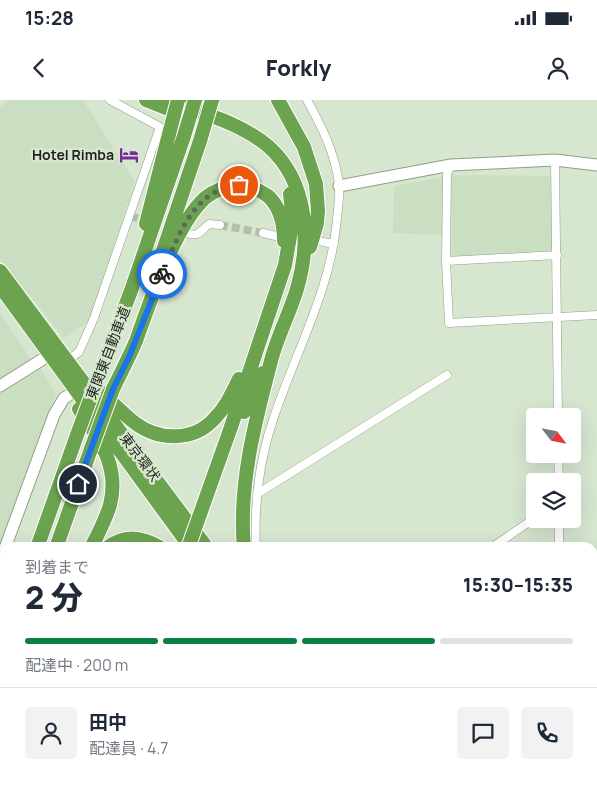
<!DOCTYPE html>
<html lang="ja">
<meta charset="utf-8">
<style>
:root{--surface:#fff;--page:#f2f2f3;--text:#1f2937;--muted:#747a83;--line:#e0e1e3;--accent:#0b8043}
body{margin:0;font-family:Manrope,"Noto Sans JP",sans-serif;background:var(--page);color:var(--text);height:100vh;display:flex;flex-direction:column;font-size:19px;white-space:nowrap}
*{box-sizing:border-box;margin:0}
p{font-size:16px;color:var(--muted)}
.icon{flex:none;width:28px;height:28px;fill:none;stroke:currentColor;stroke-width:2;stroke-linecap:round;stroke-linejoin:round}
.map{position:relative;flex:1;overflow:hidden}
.drawer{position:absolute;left:0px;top:442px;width:598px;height:246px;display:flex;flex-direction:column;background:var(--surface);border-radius:15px 15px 0 0;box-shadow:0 5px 20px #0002}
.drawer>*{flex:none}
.needle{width:32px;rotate:122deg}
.buttons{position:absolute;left:526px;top:308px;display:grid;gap:10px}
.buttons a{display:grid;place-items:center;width:55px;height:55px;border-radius:5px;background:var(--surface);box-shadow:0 5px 20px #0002;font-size:25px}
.pin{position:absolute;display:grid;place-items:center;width:42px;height:42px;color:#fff;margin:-21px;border:2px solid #fff;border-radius:50%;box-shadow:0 1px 5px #0007}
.courier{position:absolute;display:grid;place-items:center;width:50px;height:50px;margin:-25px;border:4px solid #1a73e8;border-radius:50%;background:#fff;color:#222;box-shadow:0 1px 6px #0007}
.overview em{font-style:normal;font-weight:800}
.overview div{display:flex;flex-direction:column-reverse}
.overview{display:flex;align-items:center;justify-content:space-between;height:85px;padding:0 25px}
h1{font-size:32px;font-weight:800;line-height:38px}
.bar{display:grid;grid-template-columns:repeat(4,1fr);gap:8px 5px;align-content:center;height:60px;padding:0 25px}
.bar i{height:6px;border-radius:4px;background:var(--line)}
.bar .on{background:var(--accent)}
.bar p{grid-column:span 4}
.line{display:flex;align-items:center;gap:12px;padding:0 25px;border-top:1px solid var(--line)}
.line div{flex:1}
.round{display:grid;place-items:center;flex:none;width:52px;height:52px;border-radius:5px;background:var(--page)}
.status{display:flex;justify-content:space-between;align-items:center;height:35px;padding:0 25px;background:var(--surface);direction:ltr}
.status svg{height:14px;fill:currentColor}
header{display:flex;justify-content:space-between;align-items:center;height:65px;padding:0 25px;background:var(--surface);font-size:22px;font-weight:800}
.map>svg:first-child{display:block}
.built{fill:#cadfc1}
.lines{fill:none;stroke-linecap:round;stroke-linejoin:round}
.street-tunnel{stroke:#b1bfab;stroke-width:8;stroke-dasharray:8 4;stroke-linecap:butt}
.street-casing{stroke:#909f89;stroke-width:9}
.secondary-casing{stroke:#909f89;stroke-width:13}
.highway-casing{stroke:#fff;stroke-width:16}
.street{stroke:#fff;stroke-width:8}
.secondary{stroke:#fff;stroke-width:11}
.highway{stroke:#6ba34f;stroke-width:14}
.highway-bridge-casing{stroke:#fff;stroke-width:16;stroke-linecap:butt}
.highway-bridge{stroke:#6ba34f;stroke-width:14}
.done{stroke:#5e6759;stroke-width:5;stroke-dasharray:0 9}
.route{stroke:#1a73e8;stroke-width:6}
.labels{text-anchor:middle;stroke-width:5;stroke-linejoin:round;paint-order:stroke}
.poi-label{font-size:14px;font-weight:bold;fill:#1d231a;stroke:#d6e6cf;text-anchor:end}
.street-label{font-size:14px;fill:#1d231a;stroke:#d6e6cf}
</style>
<div class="status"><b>15:28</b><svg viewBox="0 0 49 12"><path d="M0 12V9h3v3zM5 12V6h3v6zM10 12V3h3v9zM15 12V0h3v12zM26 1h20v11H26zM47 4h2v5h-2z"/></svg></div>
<header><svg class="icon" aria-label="back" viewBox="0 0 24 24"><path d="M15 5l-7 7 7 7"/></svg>Forkly<svg class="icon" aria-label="person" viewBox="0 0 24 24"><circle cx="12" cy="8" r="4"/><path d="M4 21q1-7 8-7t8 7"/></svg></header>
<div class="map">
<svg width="597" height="688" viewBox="0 0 597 688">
<rect width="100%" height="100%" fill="#d6e6cf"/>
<path class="built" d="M 9,0 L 83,0 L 135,82 L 89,221 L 64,238 L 0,159 L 0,8 Z
M 451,75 L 552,76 L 552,152 L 452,157 Z
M 443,77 L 445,135 L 393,133 L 394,86 Z
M 0,213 L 31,259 L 0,278 Z
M 40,268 L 56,293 L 0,447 L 0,292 Z
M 119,684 L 255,684 L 258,688 L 114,688 Z"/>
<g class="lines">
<path class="street-tunnel" d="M 130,116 L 174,129
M 220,125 L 263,133"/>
<g class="street-casing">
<path id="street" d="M 555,60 L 558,316
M 451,65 L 447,74 L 446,161 L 449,223 L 597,215
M 186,133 C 200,137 199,132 209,124 L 220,125
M 263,133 L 276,136
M 323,142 L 334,144
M 446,161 L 557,155
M 68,260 L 79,252 L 94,218 L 160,27 L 110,0
M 558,354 L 559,381
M 257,394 L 447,275
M 559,419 L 559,448
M 256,448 C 254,404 259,361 273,320 C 295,253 331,190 337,119 C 338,108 340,95 339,84 C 335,53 322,27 307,0
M 491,448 L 535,418
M 592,651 L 597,648
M 28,684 L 31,688
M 260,684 L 263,688
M 531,684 L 534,688
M 9,688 L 10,684
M 542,688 L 548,684"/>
</g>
<g class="secondary-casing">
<path id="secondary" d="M 339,86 L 451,65 L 555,60 L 597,65
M 0,286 L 43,259
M 5,448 L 54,315 L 64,298 L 69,295
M 0,462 L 5,448
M 592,493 L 597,490
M 333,688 L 339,684"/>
</g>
<g class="highway-casing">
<path id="highway" d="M 146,0 L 176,12
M 166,0 C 201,13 240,22 269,47 C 308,82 311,141 297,189 C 290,212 279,233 272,257 C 256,318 238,384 244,448
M 278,0 L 304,47 L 316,84 L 318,111 L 317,123 L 310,147
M 146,124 L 169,34
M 162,154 L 200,41
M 0,171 L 207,448
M 0,186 L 191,448
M 100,273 L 132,188 L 184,36
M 113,289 C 121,273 129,257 136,241 C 150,202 175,125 205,98 C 214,91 225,86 236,86 C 248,85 258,89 268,96 C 281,108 284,124 284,141
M 101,292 C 112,302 123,314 135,323 C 159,341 194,342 215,318 C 226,307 232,293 239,279
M 79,309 C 99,339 120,366 110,405 C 106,419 98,434 91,448
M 244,312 L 250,298 L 263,273
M 231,327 L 285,165 L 293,119 L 290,94
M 37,448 L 77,335
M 56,448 L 91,349
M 107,448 C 124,434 143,437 161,448
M 0,562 L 5,545
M 0,628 L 5,610
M 367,684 L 370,688
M 381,684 L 384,688"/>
</g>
<use href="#street" class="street"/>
<use href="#secondary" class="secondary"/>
<use href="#highway" class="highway"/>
<g class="highway-bridge-casing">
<path id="highway-bridge" d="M 169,34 L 178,0
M 184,36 L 195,0
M 200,41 L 212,0
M 77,335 L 100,273
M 91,349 L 113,289
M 188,448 L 231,327"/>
</g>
<use href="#highway-bridge" class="highway-bridge"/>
</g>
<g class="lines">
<path class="done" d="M 162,174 C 178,137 193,89 239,85"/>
<path class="route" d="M 78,384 L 113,289 L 129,257 L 162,174"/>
</g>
<defs>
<g id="hotel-bare" transform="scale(1.5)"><path d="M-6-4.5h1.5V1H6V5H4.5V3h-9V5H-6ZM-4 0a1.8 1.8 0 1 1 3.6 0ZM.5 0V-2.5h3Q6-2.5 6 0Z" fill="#762c9f" stroke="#d6e6cf" stroke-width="2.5" paint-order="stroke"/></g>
</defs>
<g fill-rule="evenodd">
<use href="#hotel-bare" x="129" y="55"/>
</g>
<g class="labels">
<g class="poi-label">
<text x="114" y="60">Hotel Rimba</text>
</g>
<g class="street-label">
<text transform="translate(108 253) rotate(-69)" y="5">東関東自動車道</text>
<text transform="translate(140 357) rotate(53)" y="5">東京環状</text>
</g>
</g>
</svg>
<div class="buttons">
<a><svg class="needle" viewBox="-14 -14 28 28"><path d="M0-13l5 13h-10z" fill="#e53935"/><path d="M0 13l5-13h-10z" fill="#747a83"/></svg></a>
<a><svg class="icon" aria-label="layers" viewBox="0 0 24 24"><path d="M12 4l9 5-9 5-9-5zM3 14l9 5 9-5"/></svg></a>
</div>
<div class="pin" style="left:239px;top:85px;background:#ea580c"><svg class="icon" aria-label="bag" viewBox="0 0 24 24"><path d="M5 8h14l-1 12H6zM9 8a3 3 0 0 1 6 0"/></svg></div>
<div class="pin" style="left:78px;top:384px;background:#1f2937"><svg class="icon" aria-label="home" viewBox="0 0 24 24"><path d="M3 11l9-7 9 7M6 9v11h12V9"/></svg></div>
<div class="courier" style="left:162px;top:174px"><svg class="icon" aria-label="bike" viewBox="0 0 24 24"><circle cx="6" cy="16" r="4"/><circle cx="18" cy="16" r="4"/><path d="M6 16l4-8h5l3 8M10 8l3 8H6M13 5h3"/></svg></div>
<section class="drawer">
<div class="overview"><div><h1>2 分</h1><p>到着まで</p></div><em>15:30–15:35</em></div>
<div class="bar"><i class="on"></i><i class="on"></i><i class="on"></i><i></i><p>配達中 · 200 m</p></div>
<div class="line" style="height:90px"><a class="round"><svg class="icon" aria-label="person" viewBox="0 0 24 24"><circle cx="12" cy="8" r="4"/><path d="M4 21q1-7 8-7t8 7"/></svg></a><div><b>田中</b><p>配達員 · 4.7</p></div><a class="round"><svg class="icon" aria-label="chat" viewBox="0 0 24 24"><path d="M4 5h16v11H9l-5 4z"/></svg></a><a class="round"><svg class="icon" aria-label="phone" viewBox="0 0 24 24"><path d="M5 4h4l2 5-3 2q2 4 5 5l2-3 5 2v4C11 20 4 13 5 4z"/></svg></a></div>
</section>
</div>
